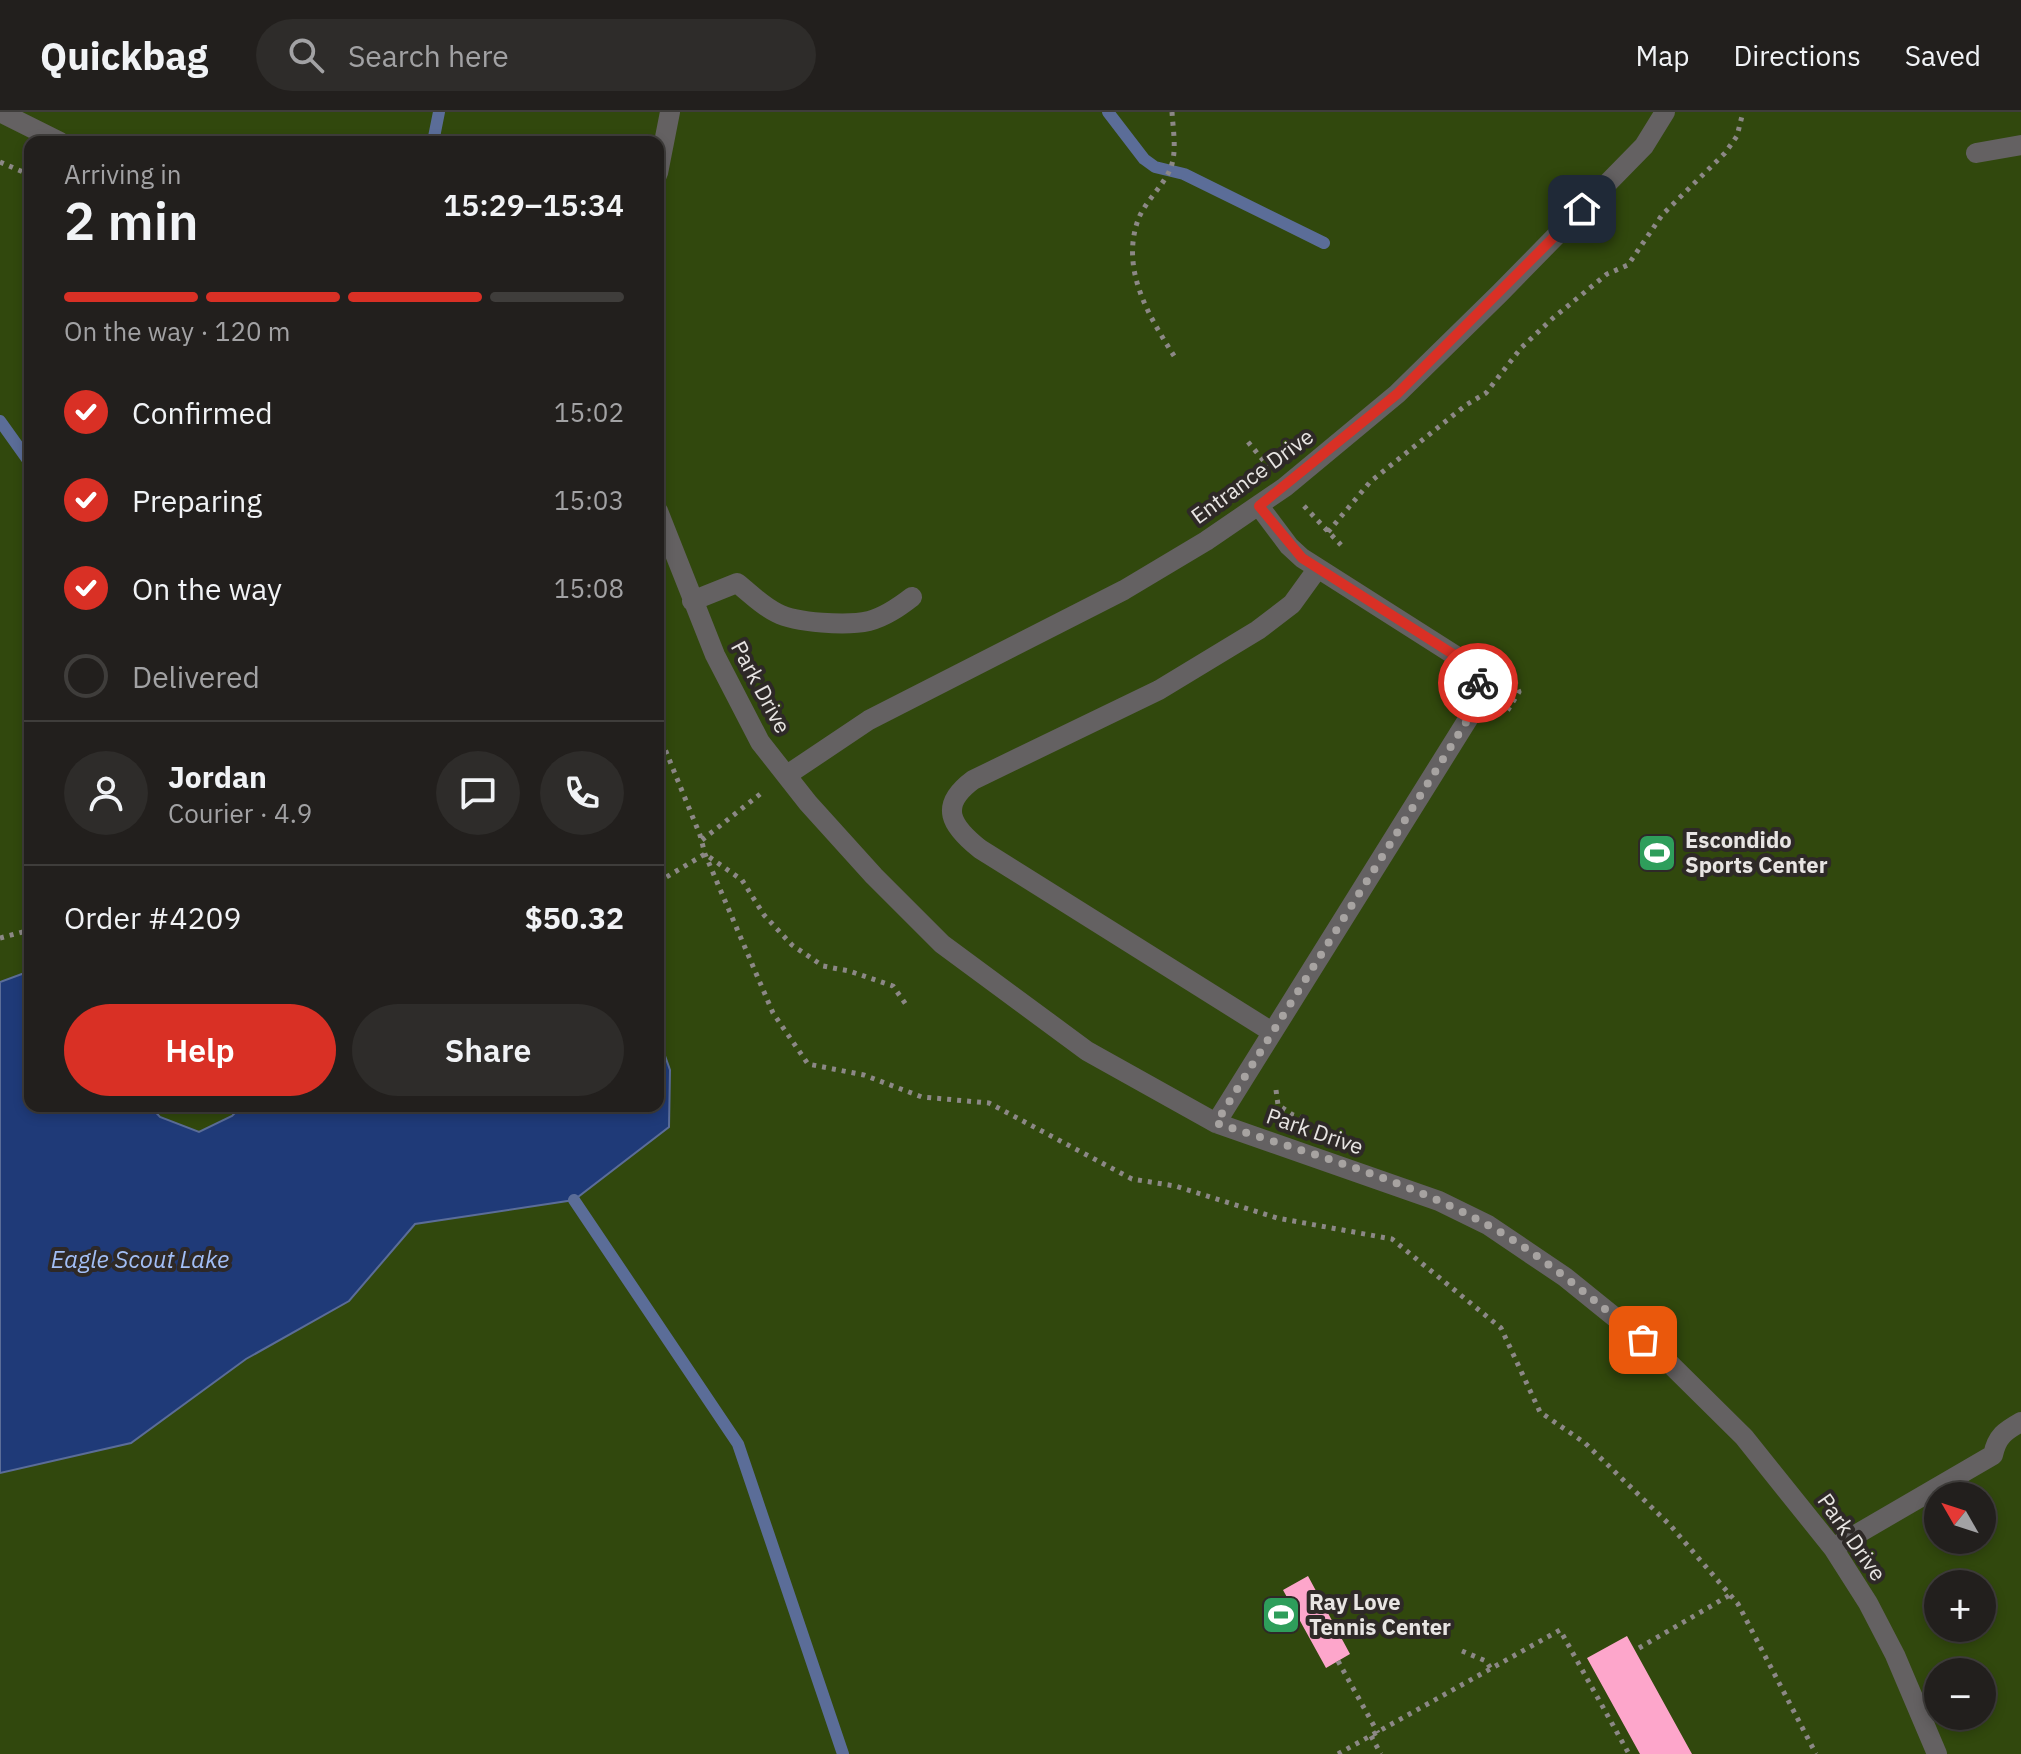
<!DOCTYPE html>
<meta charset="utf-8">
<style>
:root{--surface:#221f1d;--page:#2e2c2a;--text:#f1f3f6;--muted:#a2a2a4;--line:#3f3d3b;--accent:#d93025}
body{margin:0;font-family:"IBM Plex Sans",sans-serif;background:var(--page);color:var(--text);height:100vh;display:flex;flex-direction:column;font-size:30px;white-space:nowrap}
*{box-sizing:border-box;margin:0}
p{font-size:26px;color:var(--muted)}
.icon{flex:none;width:44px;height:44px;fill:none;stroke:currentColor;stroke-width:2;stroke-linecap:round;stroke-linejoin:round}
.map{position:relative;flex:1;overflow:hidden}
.drawer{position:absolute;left:24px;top:24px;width:640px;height:976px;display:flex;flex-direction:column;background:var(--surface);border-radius:16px;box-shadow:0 4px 12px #0003,0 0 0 2px var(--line)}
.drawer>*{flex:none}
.needle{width:52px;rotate:309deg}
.fabs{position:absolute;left:1924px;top:1370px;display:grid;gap:16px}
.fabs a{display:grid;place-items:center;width:72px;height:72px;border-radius:50%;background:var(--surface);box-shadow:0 4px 12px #0003,0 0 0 2px var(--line);font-size:40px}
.pin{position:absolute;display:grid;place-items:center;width:68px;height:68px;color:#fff;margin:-34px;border-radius:16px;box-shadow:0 4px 12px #0006}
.courier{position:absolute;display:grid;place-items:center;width:80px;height:80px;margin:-40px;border:6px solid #d93025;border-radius:50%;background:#fff;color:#222;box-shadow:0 2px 10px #0007}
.head em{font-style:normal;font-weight:600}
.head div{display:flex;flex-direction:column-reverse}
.head{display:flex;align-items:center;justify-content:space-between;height:136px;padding:0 40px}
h1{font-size:52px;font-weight:600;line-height:60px}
.bar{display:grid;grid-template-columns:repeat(4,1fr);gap:12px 8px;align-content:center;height:96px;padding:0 40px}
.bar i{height:10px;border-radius:6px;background:var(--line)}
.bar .current{background:var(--accent)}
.bar p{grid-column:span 4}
.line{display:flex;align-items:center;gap:20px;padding:0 40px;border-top:2px solid var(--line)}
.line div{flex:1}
.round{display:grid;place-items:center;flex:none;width:84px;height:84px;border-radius:42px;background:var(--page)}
ol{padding:0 40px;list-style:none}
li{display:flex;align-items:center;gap:24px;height:88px}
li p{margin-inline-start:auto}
li .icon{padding:8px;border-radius:50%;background:var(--accent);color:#fff;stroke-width:4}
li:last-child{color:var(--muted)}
li i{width:44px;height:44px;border:4px solid var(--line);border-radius:50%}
.button{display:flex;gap:16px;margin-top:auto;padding:16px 40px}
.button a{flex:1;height:92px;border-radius:48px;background:var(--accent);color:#fff;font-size:32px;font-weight:600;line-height:92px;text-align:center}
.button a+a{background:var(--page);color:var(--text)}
header{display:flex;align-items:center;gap:48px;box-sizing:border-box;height:112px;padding:0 40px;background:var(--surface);border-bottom:2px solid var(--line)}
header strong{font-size:38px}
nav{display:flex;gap:44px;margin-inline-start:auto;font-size:28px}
.search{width:560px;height:72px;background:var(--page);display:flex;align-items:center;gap:20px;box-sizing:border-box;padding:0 28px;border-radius:44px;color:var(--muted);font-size:30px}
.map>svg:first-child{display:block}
.green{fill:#31480d;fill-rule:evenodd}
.water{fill:#1f3a78;stroke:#5b6d98;stroke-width:2}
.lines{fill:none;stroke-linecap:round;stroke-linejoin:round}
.stream{stroke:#5b6d98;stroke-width:12}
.building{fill:#fda6cb}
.path{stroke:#8c8886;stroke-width:5;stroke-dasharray:4 6;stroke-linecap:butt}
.minor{stroke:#646162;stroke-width:20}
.done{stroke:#a7a3a1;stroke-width:8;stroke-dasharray:0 14.4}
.route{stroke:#d93025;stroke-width:10}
.labels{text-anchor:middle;stroke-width:8;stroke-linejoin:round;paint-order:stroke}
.street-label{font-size:22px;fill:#e8e5e3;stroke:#2e2927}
.poi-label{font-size:22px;font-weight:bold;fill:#e8e5e3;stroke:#2e2927;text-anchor:start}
.water-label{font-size:24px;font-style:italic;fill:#a2bef5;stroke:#2e2927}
</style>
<header>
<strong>Quickbag</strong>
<div class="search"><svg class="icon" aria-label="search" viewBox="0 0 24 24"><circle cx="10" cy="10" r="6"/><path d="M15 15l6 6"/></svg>Search here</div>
<nav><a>Map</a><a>Directions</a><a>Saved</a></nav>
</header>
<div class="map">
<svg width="2021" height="1642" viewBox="0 0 2021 1642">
<rect width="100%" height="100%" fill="#2e2927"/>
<path class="green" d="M 0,0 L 2021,0 L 2021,1642 L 0,1642 ZM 30,30 L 658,30 L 658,994 L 30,994 ZM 1938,1384 L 1982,1384 L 1982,1428 L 1938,1428 ZM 1938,1472 L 1982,1472 L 1982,1516 L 1938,1516 ZM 1938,1560 L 1982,1560 L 1982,1604 L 1938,1604 Z"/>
<path class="water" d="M 30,859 L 30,994 L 150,994 L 160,1005 L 199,1020 L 232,1004 L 242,994 L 658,994 L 658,924 L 670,958 L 669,1015 L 574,1088 L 415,1112 L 349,1189 L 246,1247 L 131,1331 L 0,1361 L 0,870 Z"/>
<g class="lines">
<path class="stream" d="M 1108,0 L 1144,47 L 1155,55 L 1184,62 L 1324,131
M 433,30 L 439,0
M 0,309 L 30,351
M 574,1088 L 738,1332 L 843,1642"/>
</g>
<path class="building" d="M 1308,1464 L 1350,1542 L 1326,1556 L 1283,1478 Z
M 1627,1524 L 1692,1642 L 1640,1642 L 1587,1546 Z"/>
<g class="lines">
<path class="path" d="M 1172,0 C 1173,18 1177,38 1171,55 C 1164,74 1145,89 1138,108 C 1120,159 1150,206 1176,247
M 0,50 L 30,63
M 1248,330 L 1268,354
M 1304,394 L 1341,433
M 1328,420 L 1370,370 L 1466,293 L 1486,281 L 1521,236 L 1553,206 L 1607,162 L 1628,153 L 1662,103 L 1725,41 L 1737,24 L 1743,0
M 1499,544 L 1508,551 L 1519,580 L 1506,601
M 658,620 L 700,723 L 705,742 L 773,901 L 808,952 L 864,963 L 922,985 L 989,991 L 1132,1067 L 1175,1074 L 1277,1106 L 1392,1127 L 1501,1216 L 1540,1300 L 1585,1331 L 1670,1413 L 1738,1492 L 1816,1642
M 702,728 L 764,679
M 658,770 L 705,742 L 742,768 L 764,803 L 792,833 L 823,854 L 849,859 L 893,874 L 907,894
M 0,826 L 30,818
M 1276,978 L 1278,993 L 1293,1003 L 1309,1008
M 1639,1536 L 1730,1483
M 1462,1539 L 1486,1549 L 1491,1557
M 1338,1549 L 1378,1621
M 1371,1624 L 1381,1642
M 1338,1642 L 1560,1518 L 1629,1642"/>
<path class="minor" d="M 0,0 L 60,30
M 1976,41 L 2021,33
M 658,61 L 670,0
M 658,399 L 715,543 L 760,630 L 808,691 L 874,764 L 942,832 L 1087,939 L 1216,1011 L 1439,1089 L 1488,1113 L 1565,1165 L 1659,1241 L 1744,1325 L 1833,1436 L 1868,1491 L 1895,1543 L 1937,1642
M 692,489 L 737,471 C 750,481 762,494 777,501 C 796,511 847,514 869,509 C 885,505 899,495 912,485
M 787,663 L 869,608 L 1124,478 L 1206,429 L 1285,375 L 1397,282 L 1500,181 L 1644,34 L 1665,0
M 1272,920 L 980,737 C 951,714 938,694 973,668 L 1159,578 L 1258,518 L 1292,492 L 1318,456
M 1216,1011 L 1473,599 C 1481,579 1479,569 1467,551 L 1302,446 L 1289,434 L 1259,394
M 1833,1436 L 1993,1343 C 1997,1324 2005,1319 2021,1310"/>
</g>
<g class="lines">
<path class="done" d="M 1478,571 L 1480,583 L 1473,599 L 1216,1011 C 1305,1040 1404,1067 1486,1112 C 1543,1143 1593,1188 1643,1228"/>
<path class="route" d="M 1478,571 L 1467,551 L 1302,446 L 1259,394 L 1397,282 L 1582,97"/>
</g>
<defs>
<g id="stadium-square" transform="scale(2)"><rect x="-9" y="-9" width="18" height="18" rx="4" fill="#2e9e5b" stroke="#2e2927"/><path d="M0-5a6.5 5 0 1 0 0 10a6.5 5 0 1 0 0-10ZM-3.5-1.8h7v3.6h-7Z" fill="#fff"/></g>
</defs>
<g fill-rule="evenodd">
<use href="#stadium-square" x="1657" y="741"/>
<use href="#stadium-square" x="1281" y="1503"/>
</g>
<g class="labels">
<g class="street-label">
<text transform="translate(1252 364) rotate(-36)" y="8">Entrance Drive</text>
<text transform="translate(761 575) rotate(62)" y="8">Park Drive</text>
<text transform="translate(1315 1019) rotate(19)" y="8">Park Drive</text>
<text transform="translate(1852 1425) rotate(55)" y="8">Park Drive</text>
</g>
<g class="poi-label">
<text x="1685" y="736">Escondido<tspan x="1685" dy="25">Sports Center</tspan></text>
<text x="1309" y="1498">Ray Love<tspan x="1309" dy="25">Tennis Center</tspan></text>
</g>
<g class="water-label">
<text x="140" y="1156">Eagle Scout Lake</text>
</g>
</g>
</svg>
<div class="fabs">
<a><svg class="needle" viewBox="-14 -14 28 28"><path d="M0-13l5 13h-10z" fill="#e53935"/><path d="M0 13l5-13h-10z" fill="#a2a2a4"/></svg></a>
<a>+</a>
<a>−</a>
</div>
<div class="pin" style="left:1643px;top:1228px;background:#ea580c"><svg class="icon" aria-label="bag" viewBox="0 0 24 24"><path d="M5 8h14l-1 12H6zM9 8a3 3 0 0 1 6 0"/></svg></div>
<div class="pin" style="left:1582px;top:97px;background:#1f2937"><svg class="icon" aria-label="home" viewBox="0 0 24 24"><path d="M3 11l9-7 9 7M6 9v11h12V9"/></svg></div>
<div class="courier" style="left:1478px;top:571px"><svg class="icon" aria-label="bike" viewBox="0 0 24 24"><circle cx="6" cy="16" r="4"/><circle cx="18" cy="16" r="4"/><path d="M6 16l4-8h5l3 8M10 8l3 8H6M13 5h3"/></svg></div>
<section class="drawer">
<div class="head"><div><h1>2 min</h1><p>Arriving in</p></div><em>15:29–15:34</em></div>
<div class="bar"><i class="current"></i><i class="current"></i><i class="current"></i><i></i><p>On the way · 120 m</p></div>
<ol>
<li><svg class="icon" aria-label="check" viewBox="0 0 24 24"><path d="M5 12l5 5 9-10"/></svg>Confirmed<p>15:02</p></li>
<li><svg class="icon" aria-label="check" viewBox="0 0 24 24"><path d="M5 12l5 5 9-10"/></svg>Preparing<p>15:03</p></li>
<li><svg class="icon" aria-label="check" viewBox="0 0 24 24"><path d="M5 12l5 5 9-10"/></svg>On the way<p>15:08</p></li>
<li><i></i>Delivered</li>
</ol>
<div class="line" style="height:144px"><a class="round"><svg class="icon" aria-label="person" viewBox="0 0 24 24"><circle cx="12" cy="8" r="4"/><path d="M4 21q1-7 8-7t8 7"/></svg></a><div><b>Jordan</b><p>Courier · 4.9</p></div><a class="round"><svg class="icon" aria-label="chat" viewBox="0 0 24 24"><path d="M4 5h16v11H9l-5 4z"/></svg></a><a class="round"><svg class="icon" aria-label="phone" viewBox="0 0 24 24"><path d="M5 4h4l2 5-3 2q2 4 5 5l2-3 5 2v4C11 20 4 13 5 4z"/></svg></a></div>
<div class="line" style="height:104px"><div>Order #4209</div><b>$50.32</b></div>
<div class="button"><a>Help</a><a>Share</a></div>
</section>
</div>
